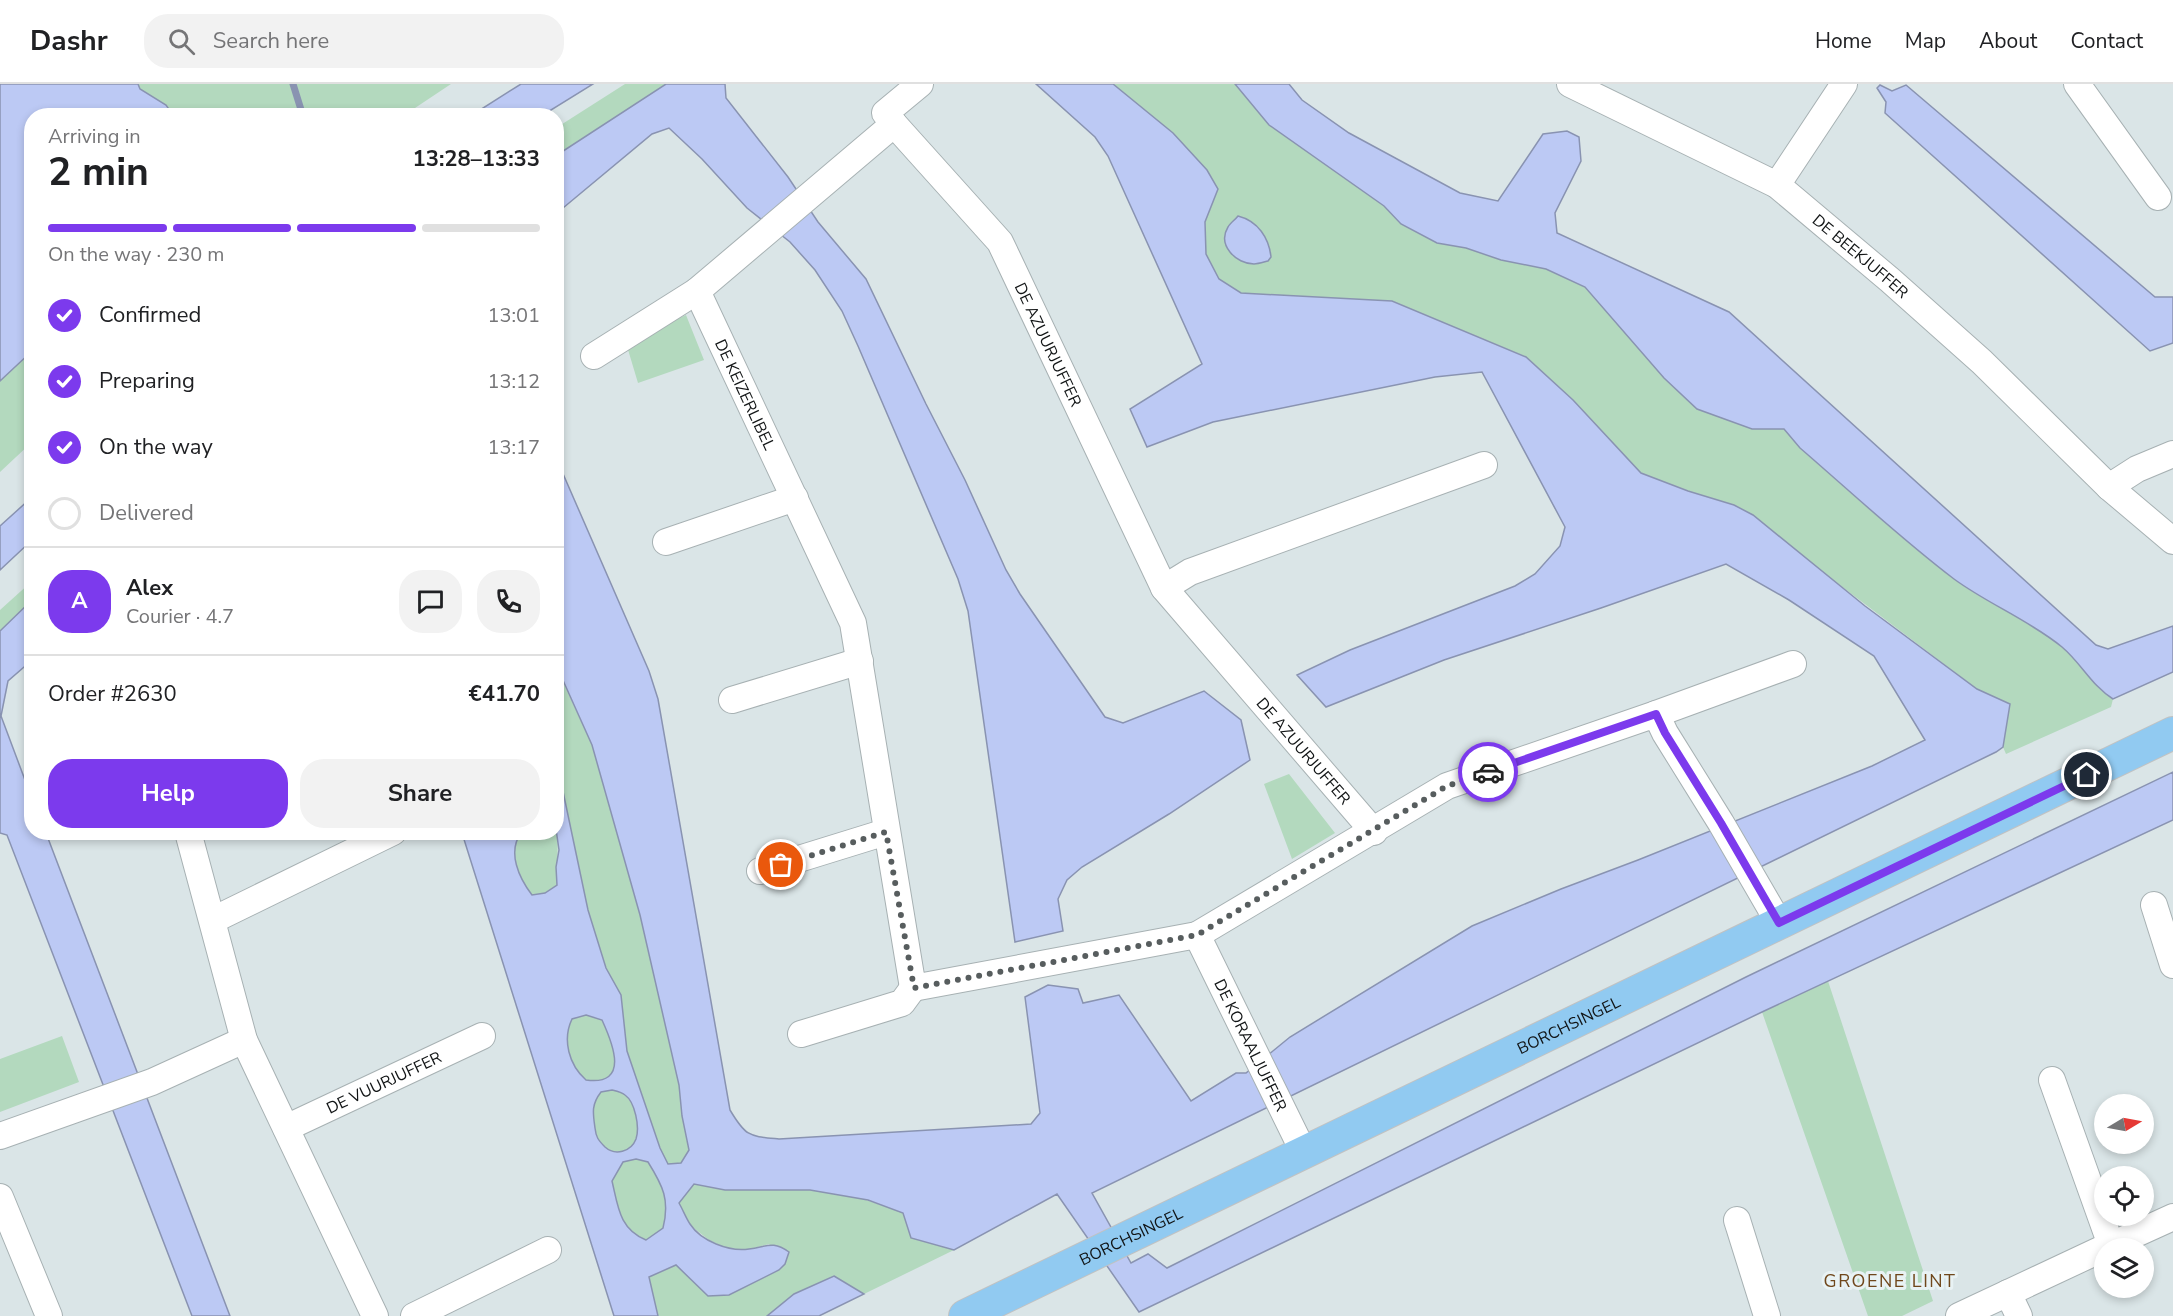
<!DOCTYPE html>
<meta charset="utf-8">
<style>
:root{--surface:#fff;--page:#f2f2f2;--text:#202124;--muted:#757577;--line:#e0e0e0;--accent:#7c3aed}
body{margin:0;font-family:"Nunito Sans",sans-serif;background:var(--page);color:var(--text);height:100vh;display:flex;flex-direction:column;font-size:22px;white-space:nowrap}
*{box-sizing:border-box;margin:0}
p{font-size:20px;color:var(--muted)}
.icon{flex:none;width:33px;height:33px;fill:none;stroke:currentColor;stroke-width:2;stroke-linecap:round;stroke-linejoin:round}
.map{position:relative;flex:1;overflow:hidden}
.panel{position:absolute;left:24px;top:24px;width:540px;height:732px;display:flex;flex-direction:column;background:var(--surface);border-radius:24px;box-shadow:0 3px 9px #0003}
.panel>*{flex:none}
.needle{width:39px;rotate:80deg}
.controls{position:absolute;left:2094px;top:1010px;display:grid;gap:12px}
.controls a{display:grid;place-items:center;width:60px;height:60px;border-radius:50%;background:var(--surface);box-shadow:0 3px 9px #0003;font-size:30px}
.pin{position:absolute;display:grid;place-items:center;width:51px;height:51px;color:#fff;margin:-26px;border:3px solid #fff;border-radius:50%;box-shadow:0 2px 6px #0007}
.courier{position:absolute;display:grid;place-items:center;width:60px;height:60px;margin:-30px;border:4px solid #7c3aed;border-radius:50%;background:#fff;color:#222;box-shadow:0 2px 8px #0007}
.summary em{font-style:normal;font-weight:700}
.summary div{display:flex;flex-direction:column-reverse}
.summary{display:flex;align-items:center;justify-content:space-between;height:102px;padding:0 24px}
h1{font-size:39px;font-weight:700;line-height:45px}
.bar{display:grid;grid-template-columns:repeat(4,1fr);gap:9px 6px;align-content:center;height:72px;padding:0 24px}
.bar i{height:8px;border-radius:4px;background:var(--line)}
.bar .current{background:var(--accent)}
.bar p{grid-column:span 4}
.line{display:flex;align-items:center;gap:15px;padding:0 24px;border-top:2px solid var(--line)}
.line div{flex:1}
.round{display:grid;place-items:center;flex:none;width:63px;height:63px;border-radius:24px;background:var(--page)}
ol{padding:0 24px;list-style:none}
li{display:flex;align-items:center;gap:18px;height:66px}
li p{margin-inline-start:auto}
li .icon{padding:6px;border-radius:50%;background:var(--accent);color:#fff;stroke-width:4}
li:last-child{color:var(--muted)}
li i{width:33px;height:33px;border:3px solid var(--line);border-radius:50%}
.cta{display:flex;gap:12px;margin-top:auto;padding:12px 24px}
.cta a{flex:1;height:69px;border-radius:24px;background:var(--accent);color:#fff;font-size:24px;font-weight:700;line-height:69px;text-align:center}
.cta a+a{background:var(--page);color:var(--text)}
header{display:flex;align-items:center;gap:36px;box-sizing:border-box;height:84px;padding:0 30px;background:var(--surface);border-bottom:2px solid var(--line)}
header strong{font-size:28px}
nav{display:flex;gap:33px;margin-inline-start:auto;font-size:21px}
.search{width:420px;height:54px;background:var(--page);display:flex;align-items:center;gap:15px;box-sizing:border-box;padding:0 21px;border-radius:24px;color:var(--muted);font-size:22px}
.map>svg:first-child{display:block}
.green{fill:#b3d9be}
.water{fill:#bcc9f4;stroke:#8993b1;stroke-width:1.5;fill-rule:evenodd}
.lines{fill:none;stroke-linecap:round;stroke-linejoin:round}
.stream{stroke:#8993b1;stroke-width:7}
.minor-casing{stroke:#a7b1b3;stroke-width:28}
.major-casing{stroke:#c1c2c2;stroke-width:34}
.minor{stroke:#fff;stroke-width:26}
.major{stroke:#91caf1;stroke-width:32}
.done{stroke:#575d5e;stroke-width:6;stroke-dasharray:0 10.8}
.route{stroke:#7c3aed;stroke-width:8}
.labels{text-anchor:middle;stroke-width:6;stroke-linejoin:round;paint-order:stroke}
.street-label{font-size:16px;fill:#111415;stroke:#e8f2f4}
.neighbourhood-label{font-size:18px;letter-spacing:1.5px;fill:#6f471b;stroke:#e8f2f4}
</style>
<header>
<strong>Dashr</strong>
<div class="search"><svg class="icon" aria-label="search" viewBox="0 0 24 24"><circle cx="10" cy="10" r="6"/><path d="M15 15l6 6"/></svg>Search here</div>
<nav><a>Home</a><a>Map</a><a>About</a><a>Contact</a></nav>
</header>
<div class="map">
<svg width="2173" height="1232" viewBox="0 0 2173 1232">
<rect width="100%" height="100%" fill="#dae5e7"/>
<path class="green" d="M 138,0 L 451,0 L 403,32 L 173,31 L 166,22 L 140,5 Z
M 625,0 L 666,0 L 557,71 L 556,44 Z
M 1113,0 L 1235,0 L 1269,41 L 1384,122 L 1401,140 L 1437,159 L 1466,164 L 1501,176 L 1546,185 L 1585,203 L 1664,294 L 1752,345 L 1784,345 L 1800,364 C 1850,408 1900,454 1954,495 C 1988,520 2029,536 2062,563 C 2081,579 2092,602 2113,615 L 2111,623 L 2006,670 L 2003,663 L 2009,620 L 1977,605 L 1734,421 L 1688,407 L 1641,389 L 1573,316 L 1526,273 L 1392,217 L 1241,209 L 1219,195 L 1206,170 L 1205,138 L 1218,105 Z
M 686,231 L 704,276 L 638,299 L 626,259 Z
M 31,268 L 31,359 L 0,388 L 0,297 Z
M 31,498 L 31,517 L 0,547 L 0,526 Z
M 556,583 L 592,661 L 640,831 L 679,1001 L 682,1032 L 689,1067 L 681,1079 L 668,1081 L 660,1064 L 627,967 L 621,911 L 606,884 L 588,826 L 561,698 L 557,699 Z
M 1289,690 L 1335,749 L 1292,775 L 1264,700 Z
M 557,745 C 559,764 556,782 557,801 L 545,809 L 532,811 C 519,794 507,768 521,749 L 556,748 Z
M 1828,897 L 1933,1217 L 1902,1232 L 1868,1232 L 1762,928 Z
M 586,931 L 602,936 C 613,960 630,1002 586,996 C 569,981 562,955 572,935 Z
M 62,952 L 79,998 L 0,1028 L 0,975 Z
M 612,1006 C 616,1007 621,1008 625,1011 C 635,1018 640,1044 636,1055 C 631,1068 615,1072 605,1063 C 598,1056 596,1053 595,1044 C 593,1029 591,1021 601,1008 Z
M 636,1075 L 648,1078 L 663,1101 L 667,1128 L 663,1144 L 646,1156 C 619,1145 618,1122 612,1097 L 623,1078 Z
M 693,1100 L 725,1106 L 810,1106 L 863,1115 L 904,1129 L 911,1154 L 954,1166 L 864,1210 L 834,1192 L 767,1232 L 658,1232 L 649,1193 L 676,1181 L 708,1212 L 729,1211 L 779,1186 L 785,1180 L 769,1160 L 747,1166 L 726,1164 L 709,1156 L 691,1142 L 679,1119 Z"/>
<path class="water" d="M 0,0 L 138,0 L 140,5 L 166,21 L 173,31 L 32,32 L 31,268 L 0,297 Z
M 521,0 L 593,0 L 543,31 L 472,31 Z
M 666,0 L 725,0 L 726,14 L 788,93 L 818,138 L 866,195 L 926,320 L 965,396 L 1006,486 L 1020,510 L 1105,633 L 1123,639 L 1204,607 L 1241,636 L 1250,676 L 1169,730 L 1082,783 L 1067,796 L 1058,815 L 1063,847 L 1015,858 L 968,527 L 958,495 L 858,262 L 842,227 L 815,186 L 790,158 L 747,124 L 702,75 L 669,44 L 652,50 L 557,129 L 557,71 Z
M 1036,0 L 1113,0 L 1173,49 L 1207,86 L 1218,105 L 1205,138 L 1206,170 L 1219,195 L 1241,209 L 1392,217 L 1526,273 L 1573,316 L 1641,389 L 1688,407 L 1734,421 L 1753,431 L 1865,522 L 1977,605 L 2010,620 L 2003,663 L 1996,668 L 1092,1109 L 1131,1179 L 1148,1170 L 1167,1184 L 1746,893 L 2173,688 L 2173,736 L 1762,928 L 1139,1228 L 1057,1110 L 954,1166 L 911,1154 L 903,1129 L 868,1116 L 810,1106 L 725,1106 L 694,1100 L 679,1119 C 683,1126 686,1134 690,1140 C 701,1157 729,1168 749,1165 C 767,1163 772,1156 789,1168 L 785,1180 L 779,1186 L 729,1211 L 708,1212 L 676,1181 L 649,1193 L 658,1232 L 614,1232 L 462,749 L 521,749 C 507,768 519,794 532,811 L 545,809 L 557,801 L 556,783 L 559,766 L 556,745 L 556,699 L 561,698 L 588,826 L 606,884 L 621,911 L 627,967 L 660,1064 L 668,1080 L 681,1079 L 689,1066 L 682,1032 L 679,1001 L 640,831 L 592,661 L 557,583 L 557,376 L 649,587 L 658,615 L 730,1026 C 746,1053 749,1052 779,1055 L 1031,1040 L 1040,1029 L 1025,913 L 1048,901 L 1078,905 L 1083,919 L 1119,911 L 1191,1017 L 1236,989 L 1246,989 L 1290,953 L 1472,842 L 1561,805 L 1638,776 L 1872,682 L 1925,656 L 1874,572 L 1789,516 L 1726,480 L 1601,524 L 1444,576 L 1326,623 L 1297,591 L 1350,566 L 1515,502 L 1535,490 L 1560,462 L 1565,443 L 1482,288 L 1435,293 L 1213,338 L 1147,363 L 1130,325 L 1202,280 L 1108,72 L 1095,53 ZM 586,931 L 602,936 C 613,960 630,1002 586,996 C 569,981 562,956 572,935 ZM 612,1006 C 616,1007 621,1008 625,1011 C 635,1018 640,1043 636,1055 C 631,1068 615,1072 605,1063 C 598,1056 596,1053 595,1044 C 593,1029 591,1021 601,1008 ZM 636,1075 L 648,1078 C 663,1102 670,1116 663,1144 L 646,1156 C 619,1145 618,1122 612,1097 L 623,1078 Z
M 1235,0 L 1289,0 L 1302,16 L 1349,49 L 1460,109 L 1498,117 L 1543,50 L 1567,47 L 1579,53 L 1581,77 L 1555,129 L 1557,149 L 1729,228 L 2096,561 L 2108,565 L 2173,542 L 2173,588 L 2113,615 C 2092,602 2081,579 2062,563 C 2029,536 1988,520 1954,495 C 1900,454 1851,408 1800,364 L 1784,345 L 1752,345 L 1697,325 L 1664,294 L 1585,203 L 1546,185 L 1501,176 L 1466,164 L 1437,159 L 1401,140 L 1384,122 L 1269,41 Z
M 1906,1 L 2155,213 L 2173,213 L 2173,259 L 2150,267 L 1885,29 L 1886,18 L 1877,4 L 1880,1 L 1892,7 Z
M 1238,132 C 1258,137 1269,154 1271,173 L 1268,177 C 1264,178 1258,180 1254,180 C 1236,180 1217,161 1228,143 C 1230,139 1235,136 1238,132 Z
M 31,414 L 31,457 L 0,486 L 0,442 Z
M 31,517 L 31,577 L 8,597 L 1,632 L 31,712 L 32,748 L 46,749 L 230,1232 L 192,1232 L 7,751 L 0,749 L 0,547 Z
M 834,1192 L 864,1210 L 819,1232 L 767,1232 L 794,1210 Z"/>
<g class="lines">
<path class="stream" d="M 293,0 L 303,32"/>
<g class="minor-casing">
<g id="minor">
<path id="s1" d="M 920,0 L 885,29 L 894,40 L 697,207 L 853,539 L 913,904 L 1197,851 L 1304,1069"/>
<path id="s2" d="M 1570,0 L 1777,101 L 1890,196 L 1982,278 L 2109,403 L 2173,457"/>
<path d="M 2077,0 L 2158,113"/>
<path id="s3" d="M 894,40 L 1000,158 L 1164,504 L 1374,748"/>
<path d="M 1777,101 L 1844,0"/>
<path d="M 594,272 L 697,207"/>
<path d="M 2109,403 L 2137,385 L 2173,370"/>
<path d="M 666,458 L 795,414"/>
<path d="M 1164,504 L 1190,488 L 1484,381"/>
<path d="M 732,616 L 860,577"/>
<path d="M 1656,630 L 1793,580"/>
<path d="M 188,748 L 244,956 L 375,1232"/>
<path d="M 760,787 L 886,748"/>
<path d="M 2154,821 L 2173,881"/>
<path d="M 213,836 L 393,748"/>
<path d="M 1197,851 L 1447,702 L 1656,630 L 1665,649 L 1721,739 L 1779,839"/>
<path d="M 801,950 L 902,919 L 913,904"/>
<path d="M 2052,996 L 2111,1161"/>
<path id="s4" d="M 286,1044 L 482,952"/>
<path d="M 0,1052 L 152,998 L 244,956"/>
<path d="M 0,1113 L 49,1232"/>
<path d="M 1737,1136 L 1767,1232"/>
<path d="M 2105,1164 L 2173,1133"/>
<path d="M 2008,1209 L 2019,1232"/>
<path d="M 414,1232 L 548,1166"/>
<path d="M 1959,1232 L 2104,1164"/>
</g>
</g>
<g class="major-casing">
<g id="major">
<path id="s5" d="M 965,1232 L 2173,649"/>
</g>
</g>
<use href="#minor" class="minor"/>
<use href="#major" class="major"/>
</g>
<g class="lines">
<path class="done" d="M 781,781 L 886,748 L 914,904 L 1197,851 L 1447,702 L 1488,688"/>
<path class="route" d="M 1488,688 L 1656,630 L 1665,649 L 1721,739 L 1779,839 L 2087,691"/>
</g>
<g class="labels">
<g class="street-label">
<text dy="6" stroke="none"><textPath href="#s2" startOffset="340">DE BEEKJUFFER</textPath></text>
<text dy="6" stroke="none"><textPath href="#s3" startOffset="272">DE AZUURJUFFER</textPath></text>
<text dy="6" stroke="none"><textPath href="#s1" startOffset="432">DE KEIZERLIBEL</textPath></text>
<text dy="6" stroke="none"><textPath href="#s3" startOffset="756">DE AZUURJUFFER</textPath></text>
<text dy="6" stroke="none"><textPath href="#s5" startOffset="670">BORCHSINGEL</textPath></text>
<text dy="6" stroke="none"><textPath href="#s1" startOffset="1466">DE KORAALJUFFER</textPath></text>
<text dy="6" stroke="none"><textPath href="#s4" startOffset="108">DE VUURJUFFER</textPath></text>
<text dy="6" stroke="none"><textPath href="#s5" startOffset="184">BORCHSINGEL</textPath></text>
</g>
<g class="neighbourhood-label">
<text x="1890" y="1203">GROENE LINT</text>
</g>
</g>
</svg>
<div class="controls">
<a><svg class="needle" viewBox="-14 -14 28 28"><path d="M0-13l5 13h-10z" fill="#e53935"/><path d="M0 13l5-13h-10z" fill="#757577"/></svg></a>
<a><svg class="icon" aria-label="locate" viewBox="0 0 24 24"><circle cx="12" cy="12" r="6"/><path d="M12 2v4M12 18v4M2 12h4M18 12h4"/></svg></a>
<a><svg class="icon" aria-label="layers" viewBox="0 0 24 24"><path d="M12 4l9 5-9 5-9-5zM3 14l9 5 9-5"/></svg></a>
</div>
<div class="pin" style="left:781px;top:781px;background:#ea580c"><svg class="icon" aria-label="bag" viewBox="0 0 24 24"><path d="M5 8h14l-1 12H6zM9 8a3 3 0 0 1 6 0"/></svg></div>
<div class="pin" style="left:2087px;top:691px;background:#1f2937"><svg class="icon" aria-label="home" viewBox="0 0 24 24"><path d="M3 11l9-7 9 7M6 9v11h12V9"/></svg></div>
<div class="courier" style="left:1488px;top:688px"><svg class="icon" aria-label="car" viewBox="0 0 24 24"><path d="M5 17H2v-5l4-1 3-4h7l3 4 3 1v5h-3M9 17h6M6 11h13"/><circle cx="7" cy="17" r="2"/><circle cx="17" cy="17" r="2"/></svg></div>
<section class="panel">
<div class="summary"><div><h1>2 min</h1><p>Arriving in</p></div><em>13:28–13:33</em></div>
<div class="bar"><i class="current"></i><i class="current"></i><i class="current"></i><i></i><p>On the way · 230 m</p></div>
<ol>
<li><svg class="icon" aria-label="check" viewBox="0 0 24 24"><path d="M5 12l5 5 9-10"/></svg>Confirmed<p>13:01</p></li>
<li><svg class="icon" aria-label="check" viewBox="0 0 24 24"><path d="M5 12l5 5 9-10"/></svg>Preparing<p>13:12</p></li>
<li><svg class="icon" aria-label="check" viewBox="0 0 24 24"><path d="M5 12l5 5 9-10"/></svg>On the way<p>13:17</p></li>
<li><i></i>Delivered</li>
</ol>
<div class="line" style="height:108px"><b class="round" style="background:var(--accent);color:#fff">A</b><div><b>Alex</b><p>Courier · 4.7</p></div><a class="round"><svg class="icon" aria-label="chat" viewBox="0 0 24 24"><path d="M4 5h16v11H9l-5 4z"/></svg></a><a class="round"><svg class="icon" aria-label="phone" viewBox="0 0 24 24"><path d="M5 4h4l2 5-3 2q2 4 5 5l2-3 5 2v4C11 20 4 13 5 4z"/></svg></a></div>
<div class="line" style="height:78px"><div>Order #2630</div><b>€41.70</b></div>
<div class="cta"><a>Help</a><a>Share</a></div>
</section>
</div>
